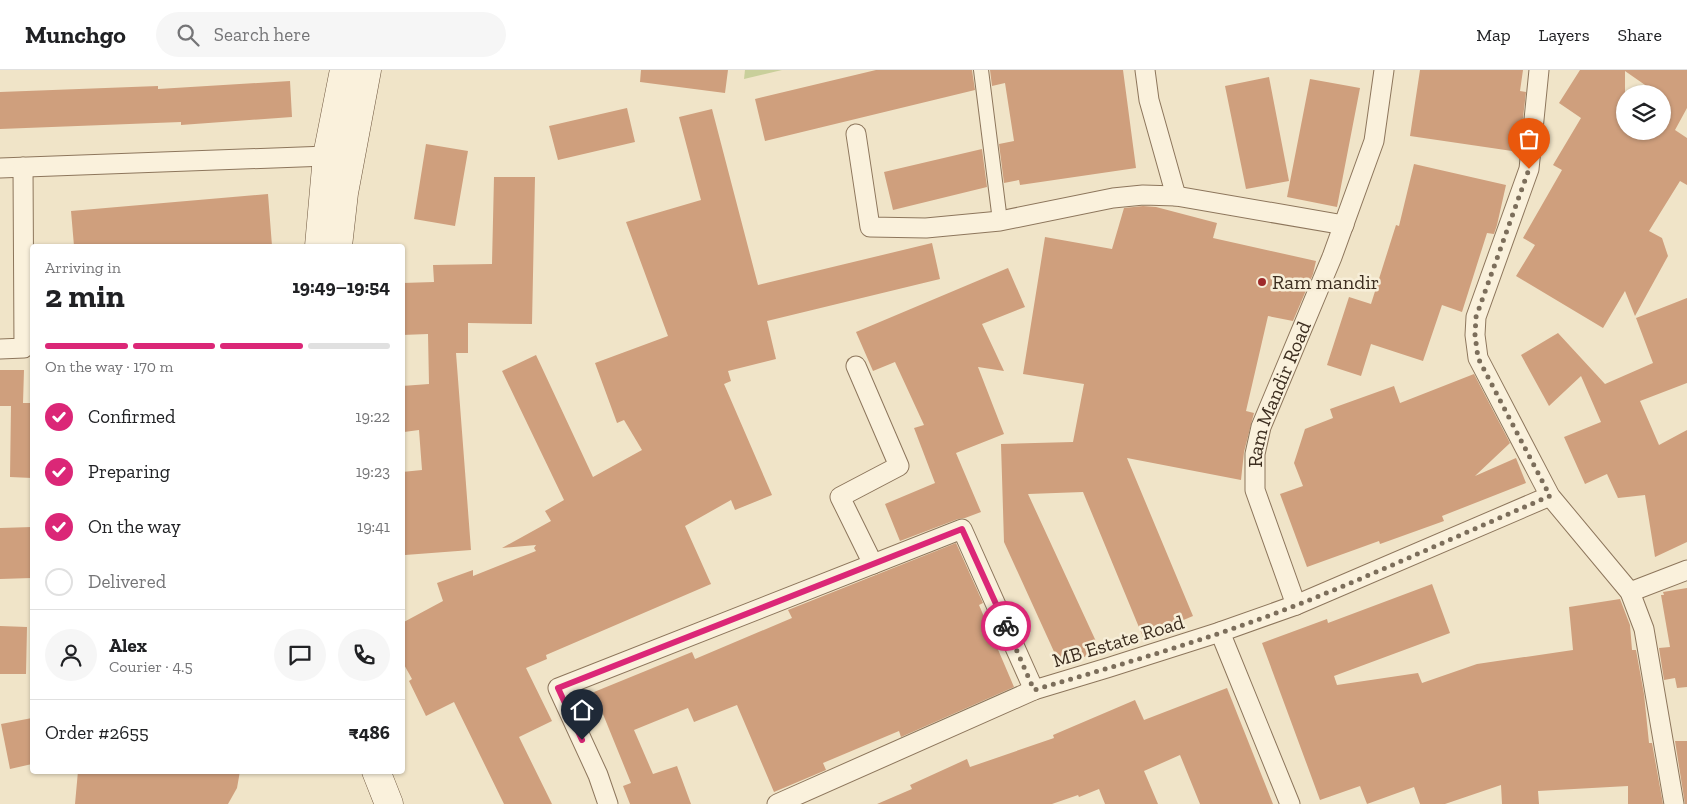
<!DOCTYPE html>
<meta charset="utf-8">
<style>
:root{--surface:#fff;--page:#f6f6f6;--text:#202124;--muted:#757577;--line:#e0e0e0;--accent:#db2777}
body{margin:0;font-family:"Zilla Slab",serif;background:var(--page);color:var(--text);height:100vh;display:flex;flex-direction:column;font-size:19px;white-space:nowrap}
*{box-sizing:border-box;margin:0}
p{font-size:16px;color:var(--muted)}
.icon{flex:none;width:28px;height:28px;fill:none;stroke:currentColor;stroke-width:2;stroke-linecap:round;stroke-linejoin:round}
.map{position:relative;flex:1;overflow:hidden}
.side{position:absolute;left:30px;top:174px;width:375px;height:530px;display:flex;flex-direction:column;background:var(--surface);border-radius:5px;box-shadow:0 1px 4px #0004}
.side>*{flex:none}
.tools{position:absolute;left:1616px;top:15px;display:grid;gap:10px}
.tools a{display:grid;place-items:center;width:55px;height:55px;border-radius:50%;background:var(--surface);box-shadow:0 1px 4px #0004;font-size:25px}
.pin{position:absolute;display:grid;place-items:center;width:42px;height:42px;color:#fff;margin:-51px -21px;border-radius:50% 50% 50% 0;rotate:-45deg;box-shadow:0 0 5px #0007}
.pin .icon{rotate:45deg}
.courier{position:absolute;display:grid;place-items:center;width:50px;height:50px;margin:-25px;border:4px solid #db2777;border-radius:50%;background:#fff;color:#222;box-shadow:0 1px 6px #0007}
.overview em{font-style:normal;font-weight:700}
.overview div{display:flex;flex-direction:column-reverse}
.overview{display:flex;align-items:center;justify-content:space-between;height:85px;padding:0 15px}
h1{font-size:32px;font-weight:700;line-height:38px}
.bar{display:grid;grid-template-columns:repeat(4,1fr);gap:8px 5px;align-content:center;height:60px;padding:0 15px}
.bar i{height:6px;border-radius:4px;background:var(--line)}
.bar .selected{background:var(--accent)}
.bar p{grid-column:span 4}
.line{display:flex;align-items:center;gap:12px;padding:0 15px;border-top:1px solid var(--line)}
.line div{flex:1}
.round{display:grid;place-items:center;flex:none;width:52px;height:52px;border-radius:26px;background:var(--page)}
ol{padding:0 15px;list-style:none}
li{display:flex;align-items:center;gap:15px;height:55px}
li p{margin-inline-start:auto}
li .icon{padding:5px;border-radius:50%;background:var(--accent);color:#fff;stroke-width:4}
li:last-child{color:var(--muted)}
li i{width:28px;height:28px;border:2px solid var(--line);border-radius:50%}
header{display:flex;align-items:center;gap:30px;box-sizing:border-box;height:70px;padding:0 25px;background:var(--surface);border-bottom:1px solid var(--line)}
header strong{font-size:24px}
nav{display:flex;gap:28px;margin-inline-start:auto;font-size:18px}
.search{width:350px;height:45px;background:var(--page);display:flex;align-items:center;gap:12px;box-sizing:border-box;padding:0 18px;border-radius:28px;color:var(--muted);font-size:19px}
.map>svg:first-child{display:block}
.green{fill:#c9cf9b}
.building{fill:#cf9f7d;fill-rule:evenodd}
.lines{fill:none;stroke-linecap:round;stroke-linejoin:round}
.pedestrian-casing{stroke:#8d765c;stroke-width:16}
.minor-casing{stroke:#8d765c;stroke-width:21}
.secondary-casing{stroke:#6f573f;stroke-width:29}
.pedestrian{stroke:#faf1dc;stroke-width:14}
.minor{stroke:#faf1dc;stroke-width:19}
.secondary{stroke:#faf1dc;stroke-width:28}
.done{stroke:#7c6e5b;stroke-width:5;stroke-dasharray:0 9}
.route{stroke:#db2777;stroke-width:6}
.poi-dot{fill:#9e2a2b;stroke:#f7eed8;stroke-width:2}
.labels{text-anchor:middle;stroke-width:5;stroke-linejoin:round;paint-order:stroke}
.poi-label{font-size:20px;fill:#3d2e20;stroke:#f7eed8;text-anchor:start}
.street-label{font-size:20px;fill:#3d2e20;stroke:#f7eed8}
</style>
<header>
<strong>Munchgo</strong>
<div class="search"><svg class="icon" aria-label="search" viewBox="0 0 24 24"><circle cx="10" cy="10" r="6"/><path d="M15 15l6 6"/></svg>Search here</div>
<nav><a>Map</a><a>Layers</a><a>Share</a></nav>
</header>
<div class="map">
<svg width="1687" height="734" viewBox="0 0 1687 734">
<rect width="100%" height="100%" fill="#f0e4c8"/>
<path class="green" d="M 745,0 L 782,0 L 744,9 Z"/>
<path class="building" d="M 641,0 L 728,0 L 725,23 L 640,12 Z
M 876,0 L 972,0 L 975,20 L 765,71 L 755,29 Z
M 990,0 L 1123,0 L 1136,98 L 1020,115 L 1019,110 L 1004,113 L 999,74 L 1014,71 L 1005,13 L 992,16 Z
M 1420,0 L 1523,0 L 1520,21 L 1526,22 L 1519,82 L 1410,66 Z
M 1580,0 L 1687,0 L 1687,38 L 1675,60 L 1687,68 L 1687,115 L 1680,111 L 1649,161 L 1662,168 L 1668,186 L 1635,246 L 1625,221 L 1603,258 L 1516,206 L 1535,175 L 1523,168 L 1562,100 L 1553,95 L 1581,48 L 1559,33 ZM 1625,1 L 1658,24 L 1662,24 L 1662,61 L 1625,61 Z
M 1269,7 L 1289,111 L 1246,119 L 1225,16 Z
M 1310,9 L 1360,18 L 1337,137 L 1287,127 Z
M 290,11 L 292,47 L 181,55 L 181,52 L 0,59 L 0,22 L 158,16 L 158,19 Z
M 627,38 L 635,72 L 558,90 L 549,56 Z
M 712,39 L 758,215 L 932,173 L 940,209 L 767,251 L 776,289 L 728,301 L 731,311 L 724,314 L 772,425 L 735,440 L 731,430 L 685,456 L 711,514 L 546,585 L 547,589 L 526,598 L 552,651 L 519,667 L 552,734 L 504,734 L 454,632 L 426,646 L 409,611 L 412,609 L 402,591 L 402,553 L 443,531 L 437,513 L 473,500 L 473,506 L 536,481 L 534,478 L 536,475 L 502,478 L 551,451 L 545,441 L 564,430 L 502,301 L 536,285 L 593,407 L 642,380 L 624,350 L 617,353 L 595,293 L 668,266 L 626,152 L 701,130 L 679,47 Z
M 426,74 L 468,81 L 455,156 L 414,149 Z
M 982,79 L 987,117 L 893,140 L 884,102 Z
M 1414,94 L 1506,115 L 1497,155 L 1494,164 L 1487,163 L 1462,242 L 1442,235 L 1423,291 L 1371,274 L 1361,306 L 1327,295 L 1349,227 L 1371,234 L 1396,155 L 1399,156 Z
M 494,107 L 535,107 L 532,254 L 468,253 L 468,283 L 456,283 L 471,480 L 405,485 L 402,456 L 402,402 L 422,400 L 419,360 L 404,362 L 402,316 L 429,314 L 428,264 L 402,265 L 402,213 L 434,212 L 433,195 L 492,194 Z
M 268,124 L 272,176 L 74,176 L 71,141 Z
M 1143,136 L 1156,137 L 1217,153 L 1213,168 L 1316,191 L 1313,204 L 1293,251 L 1268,246 L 1246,341 L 1254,343 L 1244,382 L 1241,410 L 1127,388 L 1193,546 L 1143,567 L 1083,422 L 1028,424 L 1100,580 L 1061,597 L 1004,472 L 1001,374 L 1073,372 L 1084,314 L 1023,304 L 1045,167 L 1112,179 L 1124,138 Z
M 1008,198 L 1025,237 L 982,254 L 1004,301 L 978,297 L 1004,364 L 956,383 L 981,442 L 965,448 L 958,449 L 900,471 L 885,434 L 935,413 L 914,358 L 924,355 L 895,292 L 873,301 L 856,262 Z
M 1687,228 L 1687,313 L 1640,331 L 1659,375 L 1687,360 L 1687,472 L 1655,487 L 1645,425 L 1618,428 L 1607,404 L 1585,414 L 1564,367 L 1601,352 L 1581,306 L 1549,336 L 1521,285 L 1558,263 L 1605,314 L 1653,293 L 1636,248 Z
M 0,300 L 24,300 L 23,333 L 32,333 L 32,408 L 10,407 L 11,336 L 0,336 Z
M 1474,304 L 1510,373 L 1475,406 L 1516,388 L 1526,413 L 1442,446 L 1444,451 L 1380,474 L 1379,471 L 1307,497 L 1280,424 L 1303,416 L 1294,393 L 1305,359 L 1333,348 L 1330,339 L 1394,316 L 1400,333 Z
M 32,457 L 32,508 L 0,509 L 0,458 Z
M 956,473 L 983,533 L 979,535 L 1014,617 L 901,667 L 899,661 L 823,693 L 826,700 L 774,722 L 737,635 L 694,652 L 688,638 L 634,660 L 653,704 L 677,696 L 691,734 L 630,734 L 623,716 L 631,713 L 594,622 L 692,582 L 695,589 L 792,548 L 788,540 Z
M 1432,514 L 1450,563 L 1334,606 L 1337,615 L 1418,603 L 1422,613 L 1477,594 L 1573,580 L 1569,537 L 1620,529 L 1630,555 L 1632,580 L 1636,580 L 1644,624 L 1649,673 L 1652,673 L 1663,734 L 1628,734 L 1628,716 L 1538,721 L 1539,734 L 1502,734 L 1501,715 L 1445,734 L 1420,734 L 1414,717 L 1367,734 L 1360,716 L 1320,730 L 1262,573 L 1327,549 L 1328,553 Z
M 1687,518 L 1687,617 L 1677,618 L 1675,608 L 1664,610 L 1659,578 L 1670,577 L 1661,525 L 1664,525 L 1663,522 Z
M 0,556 L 27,557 L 26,604 L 0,604 Z
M 1227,618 L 1273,734 L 1200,734 L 1180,685 L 1144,701 L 1158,734 L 1105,734 L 1099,719 L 1079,727 L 1078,725 L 1052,734 L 877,734 L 912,719 L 910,715 L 967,689 L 970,697 L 1054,668 L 1053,665 L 1135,630 L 1144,650 Z
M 32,648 L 32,694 L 10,699 L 1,654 Z
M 1675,671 L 1687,671 L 1687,734 L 1685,734 Z
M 78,701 L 240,701 L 237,718 L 228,734 L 75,734 Z"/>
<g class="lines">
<g class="pedestrian-casing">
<path id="pedestrian" d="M 981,0 L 1000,151"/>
</g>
<g class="minor-casing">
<g id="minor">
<path d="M 1145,0 L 1149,30 L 1176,126"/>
<path d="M 1539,0 L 1529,99 L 1476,247 L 1475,265 L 1478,288 L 1550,426 L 1630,522 L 1644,559 L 1674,734"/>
<path d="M 856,64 L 870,157 L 926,158 L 1000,151 L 1113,128 L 1143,125 L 1176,126 L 1344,155"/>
<path d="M 0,98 L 327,86 L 338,90"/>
<path d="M 0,279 L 24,278 L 23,97"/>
<path d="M 856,296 L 899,396 L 840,427 L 873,494"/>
<path d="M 1630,522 L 1687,500"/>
<path id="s1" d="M 1296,535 L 1255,420 L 1255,384 L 1261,357 L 1332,187 L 1374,71 L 1384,0"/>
<path d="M 1220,562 L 1290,734"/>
<path d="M 608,734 L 598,705 L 558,618 L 962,459 L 1034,620"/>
<path d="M 777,734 L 1034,620 L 1107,598 L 1220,562 L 1296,535 L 1550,426"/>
</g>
</g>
<g class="secondary-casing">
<path id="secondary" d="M 319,176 L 327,86 L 344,0
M 338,176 L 344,123 L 367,0
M 376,701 L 389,734"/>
</g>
<use href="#pedestrian" class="pedestrian"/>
<use href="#minor" class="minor"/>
<use href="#secondary" class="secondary"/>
</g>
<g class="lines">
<path class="done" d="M 1006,556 L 1034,620 C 1122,594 1211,569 1297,535 C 1382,501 1466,462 1550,426 L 1478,288 L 1475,265 L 1476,247 L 1529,99"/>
<path class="route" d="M 582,670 L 558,618 L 962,459 L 1006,556"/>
</g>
<circle class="poi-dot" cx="1262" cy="212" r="5"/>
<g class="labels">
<g class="poi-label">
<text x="1272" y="219">Ram mandir</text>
</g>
<g class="street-label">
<text dy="7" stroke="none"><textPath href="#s1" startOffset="222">Ram Mandir Road</textPath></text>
<text transform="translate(1118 571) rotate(-17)" y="7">MB Estate Road</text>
</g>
</g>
</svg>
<div class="tools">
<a><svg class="icon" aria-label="layers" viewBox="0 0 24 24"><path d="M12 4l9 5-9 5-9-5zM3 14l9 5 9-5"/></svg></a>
</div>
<div class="pin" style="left:1529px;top:99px;background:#ea580c"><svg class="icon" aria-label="bag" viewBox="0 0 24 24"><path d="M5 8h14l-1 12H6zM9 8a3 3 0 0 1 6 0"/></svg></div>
<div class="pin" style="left:582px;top:670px;background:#1f2937"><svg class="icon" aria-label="home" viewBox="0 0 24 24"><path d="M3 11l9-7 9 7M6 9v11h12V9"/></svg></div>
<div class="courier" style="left:1006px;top:556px"><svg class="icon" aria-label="bike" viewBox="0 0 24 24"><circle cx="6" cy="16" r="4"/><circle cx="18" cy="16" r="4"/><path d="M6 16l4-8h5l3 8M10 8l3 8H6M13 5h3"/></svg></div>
<section class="side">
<div class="overview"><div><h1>2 min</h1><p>Arriving in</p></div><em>19:49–19:54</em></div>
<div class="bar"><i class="selected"></i><i class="selected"></i><i class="selected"></i><i></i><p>On the way · 170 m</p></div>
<ol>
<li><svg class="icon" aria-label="check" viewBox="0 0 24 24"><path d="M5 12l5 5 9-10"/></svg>Confirmed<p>19:22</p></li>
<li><svg class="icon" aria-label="check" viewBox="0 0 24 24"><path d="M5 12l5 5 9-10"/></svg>Preparing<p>19:23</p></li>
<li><svg class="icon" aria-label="check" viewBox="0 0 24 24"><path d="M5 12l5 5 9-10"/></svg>On the way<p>19:41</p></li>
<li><i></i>Delivered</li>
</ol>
<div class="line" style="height:90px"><a class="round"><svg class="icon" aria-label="person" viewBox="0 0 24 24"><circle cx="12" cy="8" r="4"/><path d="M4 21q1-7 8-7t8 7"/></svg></a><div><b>Alex</b><p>Courier · 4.5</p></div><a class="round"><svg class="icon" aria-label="chat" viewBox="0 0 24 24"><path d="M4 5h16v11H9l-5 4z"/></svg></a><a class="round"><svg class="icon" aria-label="phone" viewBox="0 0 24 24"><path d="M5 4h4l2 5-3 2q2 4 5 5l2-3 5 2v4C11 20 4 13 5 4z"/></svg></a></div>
<div class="line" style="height:65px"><div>Order #2655</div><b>₹486</b></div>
</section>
</div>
